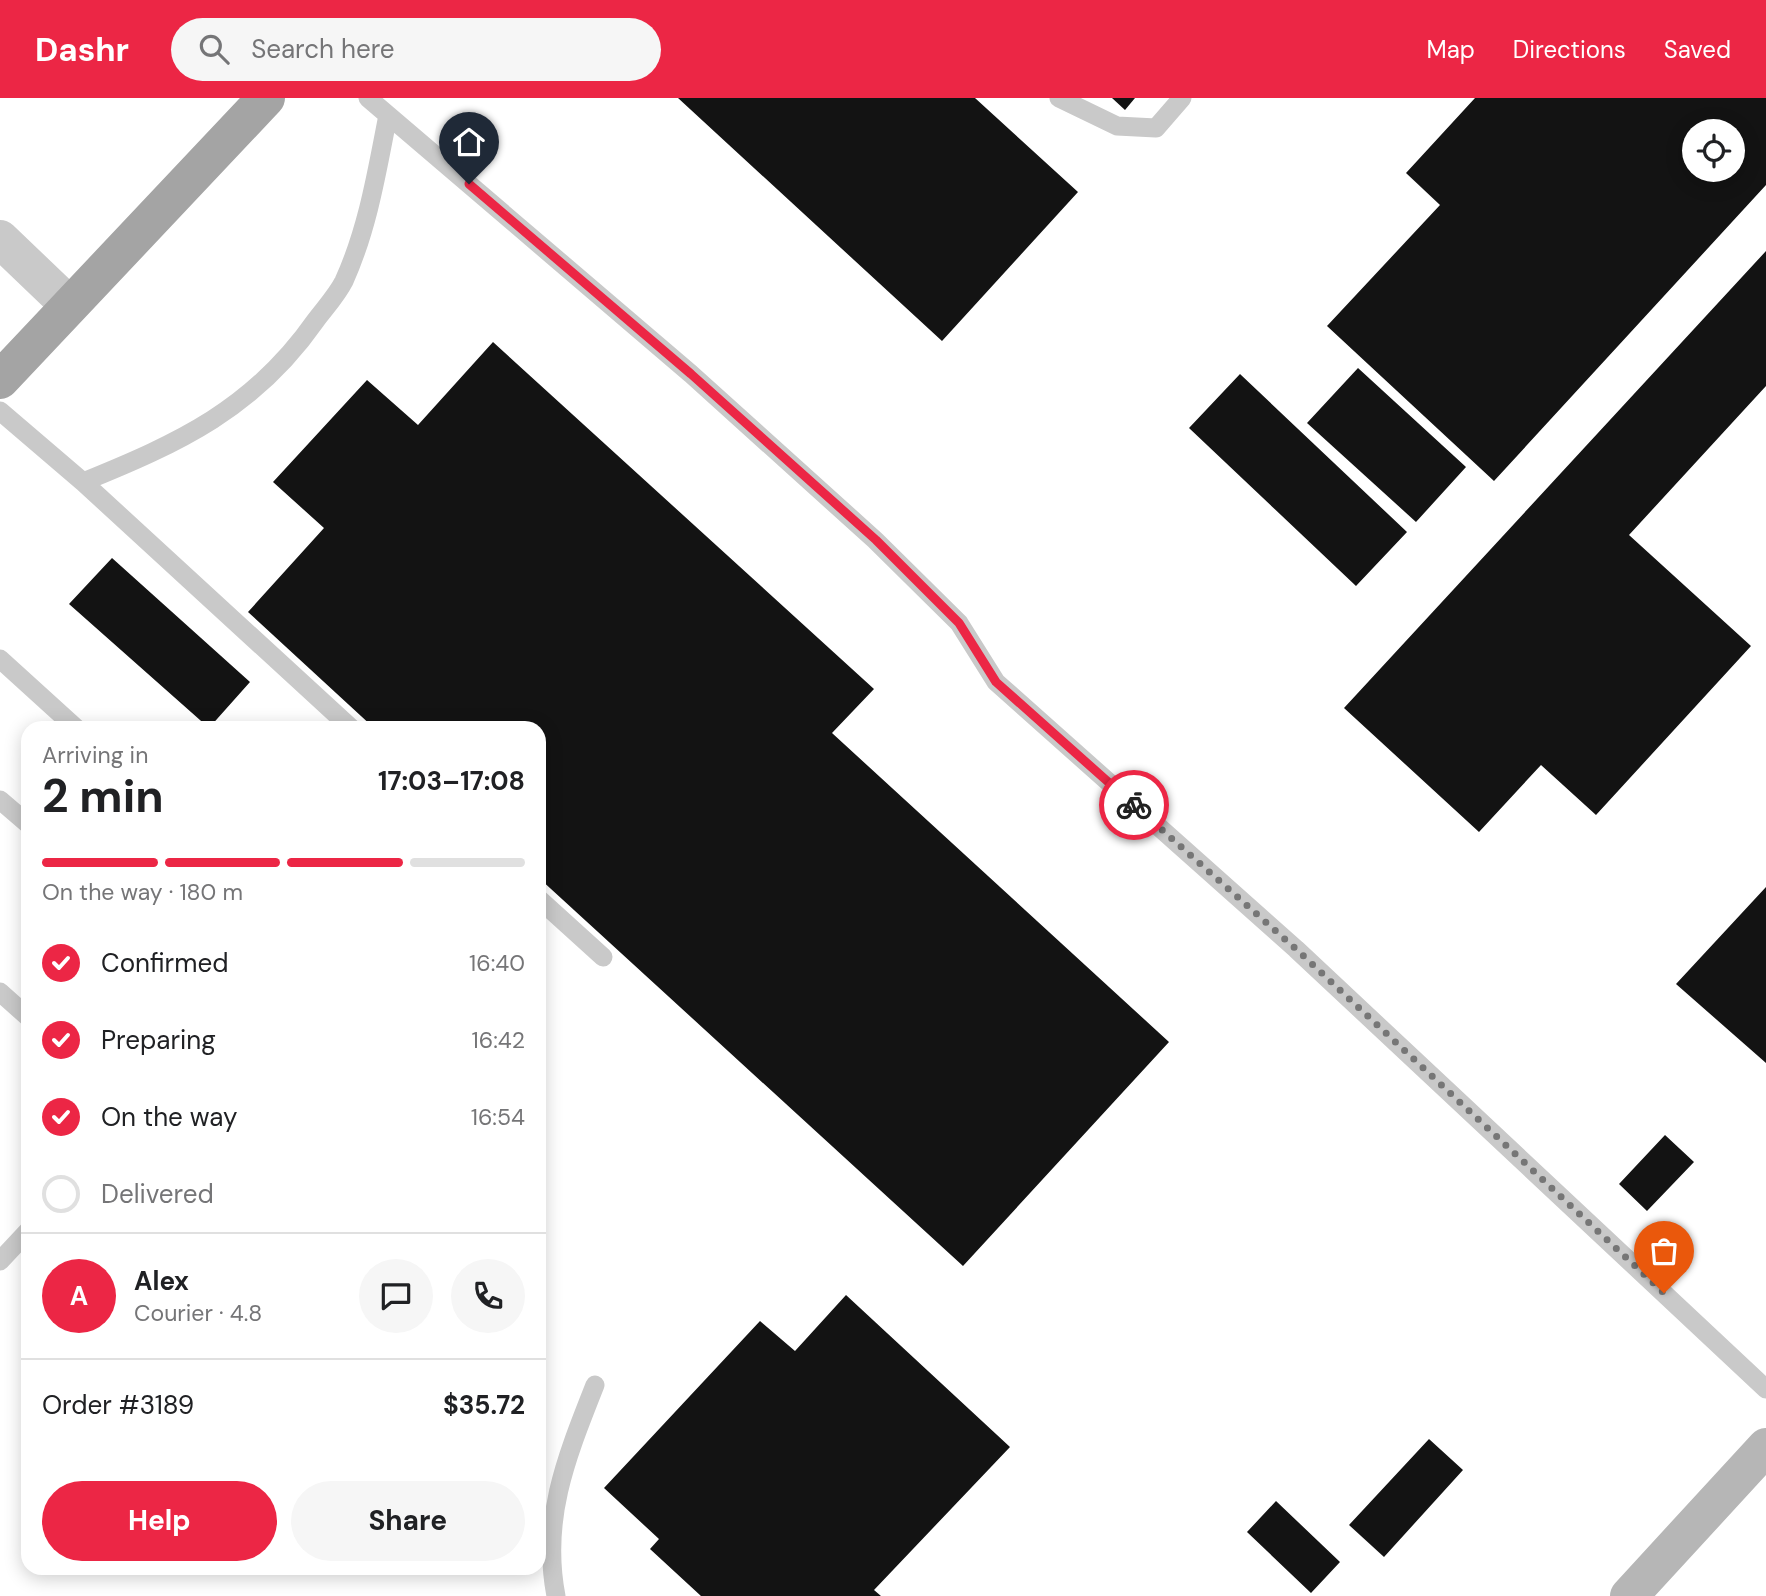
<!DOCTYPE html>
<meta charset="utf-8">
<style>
:root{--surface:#fff;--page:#f6f6f6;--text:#202124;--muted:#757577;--line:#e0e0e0;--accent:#ec2645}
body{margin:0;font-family:"DM Sans",sans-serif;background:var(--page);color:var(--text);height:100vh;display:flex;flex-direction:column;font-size:26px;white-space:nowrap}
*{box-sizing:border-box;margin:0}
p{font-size:23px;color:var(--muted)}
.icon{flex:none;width:38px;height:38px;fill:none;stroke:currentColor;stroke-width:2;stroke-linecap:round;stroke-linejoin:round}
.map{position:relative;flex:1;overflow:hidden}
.panel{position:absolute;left:21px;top:623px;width:525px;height:854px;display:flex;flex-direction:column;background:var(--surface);border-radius:21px;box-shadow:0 4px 18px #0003}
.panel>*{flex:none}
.tools{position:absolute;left:1682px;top:21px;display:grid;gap:14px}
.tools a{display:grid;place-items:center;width:63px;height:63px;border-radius:50%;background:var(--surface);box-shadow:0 4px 18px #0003;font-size:35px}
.pin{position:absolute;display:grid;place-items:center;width:60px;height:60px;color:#fff;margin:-72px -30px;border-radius:50% 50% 50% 0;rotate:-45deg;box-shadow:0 0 7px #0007}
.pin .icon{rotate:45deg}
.courier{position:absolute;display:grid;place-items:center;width:70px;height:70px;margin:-35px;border:5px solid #ec2645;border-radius:50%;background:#fff;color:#222;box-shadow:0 2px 9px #0007}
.summary em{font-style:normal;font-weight:700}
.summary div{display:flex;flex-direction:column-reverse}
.summary{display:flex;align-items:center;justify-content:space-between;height:119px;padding:0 21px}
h1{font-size:46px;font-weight:700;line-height:52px}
.bar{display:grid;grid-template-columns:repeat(4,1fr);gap:10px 7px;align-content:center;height:84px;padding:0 21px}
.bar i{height:9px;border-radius:5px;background:var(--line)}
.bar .current{background:var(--accent)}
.bar p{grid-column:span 4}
.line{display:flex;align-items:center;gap:18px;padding:0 21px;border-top:2px solid var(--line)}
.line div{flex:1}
.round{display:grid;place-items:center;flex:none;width:74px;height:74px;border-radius:37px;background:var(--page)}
ol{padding:0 21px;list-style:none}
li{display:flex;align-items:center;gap:21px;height:77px}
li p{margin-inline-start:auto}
li .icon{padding:7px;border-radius:50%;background:var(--accent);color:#fff;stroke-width:4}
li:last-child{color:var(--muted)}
li i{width:38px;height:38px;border:4px solid var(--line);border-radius:50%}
.primary-button{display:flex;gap:14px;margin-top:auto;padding:14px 21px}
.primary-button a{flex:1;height:80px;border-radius:42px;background:var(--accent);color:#fff;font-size:28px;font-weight:700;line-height:80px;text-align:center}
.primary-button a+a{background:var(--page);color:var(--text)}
header{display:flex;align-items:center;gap:42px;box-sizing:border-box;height:98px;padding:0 35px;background:var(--accent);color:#fff}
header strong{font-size:33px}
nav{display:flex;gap:38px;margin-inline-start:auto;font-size:24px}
.search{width:490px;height:63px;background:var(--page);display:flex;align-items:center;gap:18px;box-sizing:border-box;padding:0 24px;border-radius:38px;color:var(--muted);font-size:26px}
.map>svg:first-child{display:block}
.building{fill:#131313;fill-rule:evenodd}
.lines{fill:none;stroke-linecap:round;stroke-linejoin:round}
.lane{stroke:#c9c9c9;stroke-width:19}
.street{stroke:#c9c9c9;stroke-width:38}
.secondary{stroke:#b6b6b6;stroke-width:38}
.primary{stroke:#a4a4a4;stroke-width:38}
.done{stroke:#767676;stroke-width:7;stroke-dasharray:0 12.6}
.route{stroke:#ec2645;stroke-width:9}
</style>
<header>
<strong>Dashr</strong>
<div class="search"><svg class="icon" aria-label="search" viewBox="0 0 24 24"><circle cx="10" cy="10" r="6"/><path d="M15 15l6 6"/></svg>Search here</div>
<nav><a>Map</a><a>Directions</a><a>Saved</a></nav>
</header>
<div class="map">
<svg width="1766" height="1498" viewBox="0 0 1766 1498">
<rect width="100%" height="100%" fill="#fff"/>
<path class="building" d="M 678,0 L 975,0 L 1078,94 L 942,243 Z
M 1112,0 L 1135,0 L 1125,12 Z
M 1475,0 L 1766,0 L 1766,87 L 1494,383 L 1327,228 L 1440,107 L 1406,75 ZM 1694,33 L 1732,33 L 1732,72 L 1694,72 Z
M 1766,153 L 1766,288 L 1629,437 L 1751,548 L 1596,717 L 1541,667 L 1479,734 L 1344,610 Z
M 493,244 L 874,591 L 832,635 L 1169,944 L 963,1168 L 539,780 L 539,630 L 374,630 L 248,514 L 324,430 L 273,384 L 367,282 L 418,327 Z
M 1358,270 L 1466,369 L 1416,424 L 1307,325 Z
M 1240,276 L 1407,434 L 1356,488 L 1189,330 Z
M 112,460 L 250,584 L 209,630 L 69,506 Z
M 1766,789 L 1766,965 L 1676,886 Z
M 1665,1037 L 1694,1064 L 1647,1113 L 1619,1086 Z
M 846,1197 L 1010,1349 L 874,1492 L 881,1498 L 701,1498 L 650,1451 L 659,1441 L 604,1390 L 760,1223 L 795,1253 Z
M 1429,1341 L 1463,1372 L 1384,1459 L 1349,1427 Z
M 1276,1403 L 1340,1464 L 1311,1495 L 1247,1434 Z"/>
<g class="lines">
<path class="lane" d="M 368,0 L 691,276 L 875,442 L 959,525 L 996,584 L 1296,851 L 1766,1291
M 1059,0 L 1117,28 L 1156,30 L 1182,0
M 0,313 L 83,384 C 179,345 254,311 316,222 C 325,210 337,197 344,183 C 368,130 377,73 388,17
M 83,384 L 351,630
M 0,561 L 76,630
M 0,702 L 28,726
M 539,801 L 603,859
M 0,894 L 28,919
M 0,1163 L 28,1133
M 556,1498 C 541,1420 567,1358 595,1287"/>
<path class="street" d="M 0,141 L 69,207"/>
<path class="secondary" d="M 1629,1498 L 1766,1349"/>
<path class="primary" d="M 0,282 L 266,0"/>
</g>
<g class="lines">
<path class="done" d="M 1134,707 L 1296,851 L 1664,1195"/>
<path class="route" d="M 469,86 L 691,276 L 876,442 L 959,525 L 996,584 L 1134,707"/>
</g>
</svg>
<div class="tools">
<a><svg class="icon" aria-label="locate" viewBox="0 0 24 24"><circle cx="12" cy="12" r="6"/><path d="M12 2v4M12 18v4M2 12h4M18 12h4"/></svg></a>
</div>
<div class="pin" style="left:1664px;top:1195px;background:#ea580c"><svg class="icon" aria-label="bag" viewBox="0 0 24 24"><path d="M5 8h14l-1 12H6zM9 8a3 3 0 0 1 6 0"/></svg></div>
<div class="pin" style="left:469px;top:86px;background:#1f2937"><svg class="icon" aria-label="home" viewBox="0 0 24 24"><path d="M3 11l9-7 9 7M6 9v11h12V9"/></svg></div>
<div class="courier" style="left:1134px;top:707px"><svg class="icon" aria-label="bike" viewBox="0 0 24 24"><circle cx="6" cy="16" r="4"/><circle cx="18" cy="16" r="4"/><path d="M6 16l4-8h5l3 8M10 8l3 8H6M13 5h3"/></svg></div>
<section class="panel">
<div class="summary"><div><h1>2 min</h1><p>Arriving in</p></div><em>17:03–17:08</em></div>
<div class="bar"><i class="current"></i><i class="current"></i><i class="current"></i><i></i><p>On the way · 180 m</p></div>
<ol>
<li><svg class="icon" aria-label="check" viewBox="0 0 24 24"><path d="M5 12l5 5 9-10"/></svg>Confirmed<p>16:40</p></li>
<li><svg class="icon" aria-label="check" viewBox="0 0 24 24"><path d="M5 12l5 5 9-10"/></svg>Preparing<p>16:42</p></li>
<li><svg class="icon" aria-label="check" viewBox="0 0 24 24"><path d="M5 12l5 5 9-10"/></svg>On the way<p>16:54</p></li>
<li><i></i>Delivered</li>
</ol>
<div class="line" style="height:126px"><b class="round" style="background:var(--accent);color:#fff">A</b><div><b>Alex</b><p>Courier · 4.8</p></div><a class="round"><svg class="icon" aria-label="chat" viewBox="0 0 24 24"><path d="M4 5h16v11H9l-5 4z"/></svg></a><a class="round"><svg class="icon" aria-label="phone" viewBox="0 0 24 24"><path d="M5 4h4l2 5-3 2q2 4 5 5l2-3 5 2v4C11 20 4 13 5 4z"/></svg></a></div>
<div class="line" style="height:91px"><div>Order #3189</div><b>$35.72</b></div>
<div class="primary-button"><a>Help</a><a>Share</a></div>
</section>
</div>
